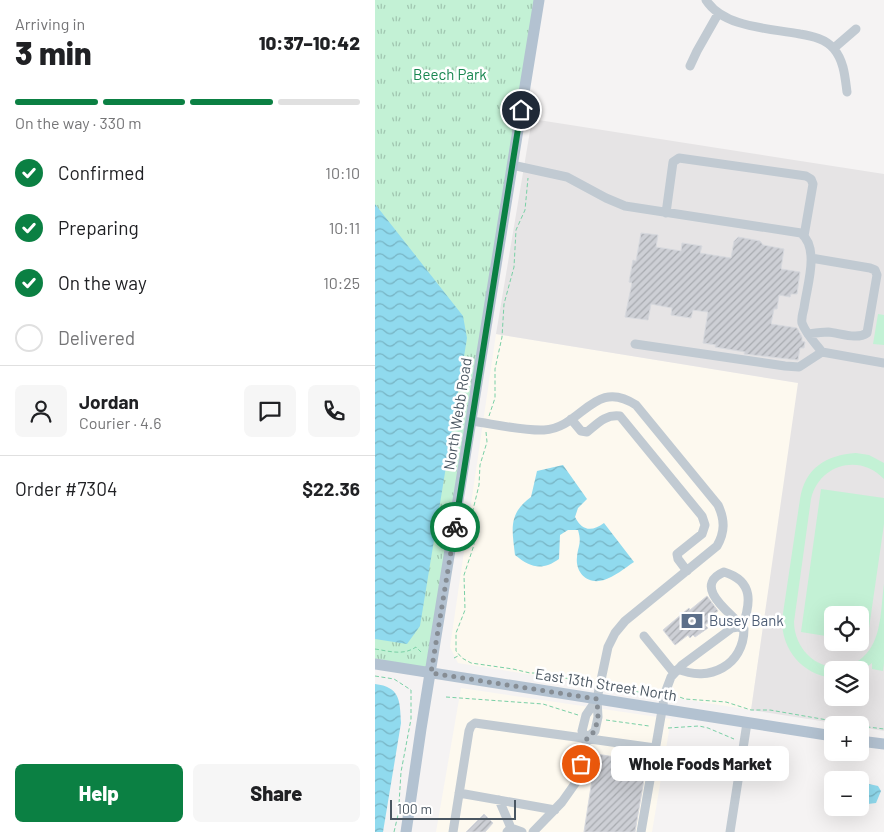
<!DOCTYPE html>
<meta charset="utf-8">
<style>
:root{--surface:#fff;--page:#f6f6f6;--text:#202124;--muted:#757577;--line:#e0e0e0;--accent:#0b8043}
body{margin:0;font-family:Barlow,sans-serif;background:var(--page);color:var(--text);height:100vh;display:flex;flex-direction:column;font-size:19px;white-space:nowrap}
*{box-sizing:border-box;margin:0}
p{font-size:16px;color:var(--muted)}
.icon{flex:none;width:28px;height:28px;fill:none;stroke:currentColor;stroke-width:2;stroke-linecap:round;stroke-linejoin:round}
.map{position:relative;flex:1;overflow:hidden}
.panel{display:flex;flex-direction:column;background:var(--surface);width:375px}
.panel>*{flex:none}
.controls{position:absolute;left:449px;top:606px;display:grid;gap:10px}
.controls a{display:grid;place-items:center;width:45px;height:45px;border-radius:8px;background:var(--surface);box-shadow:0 5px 20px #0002;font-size:25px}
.scale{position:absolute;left:15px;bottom:12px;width:126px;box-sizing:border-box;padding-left:5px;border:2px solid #4a5661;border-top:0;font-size:14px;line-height:18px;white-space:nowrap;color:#4a5661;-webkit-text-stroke:4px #fff;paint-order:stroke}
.pin{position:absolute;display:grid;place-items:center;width:42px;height:42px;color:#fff;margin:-21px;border:2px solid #fff;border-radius:50%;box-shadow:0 1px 5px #0007}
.courier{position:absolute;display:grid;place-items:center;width:50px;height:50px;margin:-25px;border:4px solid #0b8043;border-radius:50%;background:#fff;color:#222;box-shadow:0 1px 6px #0007}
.bubble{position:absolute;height:35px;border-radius:8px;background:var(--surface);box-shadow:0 5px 20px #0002;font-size:16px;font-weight:800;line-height:35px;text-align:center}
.summary em{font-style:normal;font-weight:800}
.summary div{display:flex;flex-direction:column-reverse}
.summary{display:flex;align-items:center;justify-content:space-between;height:85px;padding:0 15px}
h1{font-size:32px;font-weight:800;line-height:38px}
.bar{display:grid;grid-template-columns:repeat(4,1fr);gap:8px 5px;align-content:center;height:60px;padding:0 15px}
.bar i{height:6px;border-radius:4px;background:var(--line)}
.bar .selected{background:var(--accent)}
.bar p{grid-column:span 4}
.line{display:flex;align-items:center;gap:12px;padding:0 15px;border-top:1px solid var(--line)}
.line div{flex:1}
.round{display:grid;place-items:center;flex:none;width:52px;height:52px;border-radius:8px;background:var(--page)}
ol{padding:0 15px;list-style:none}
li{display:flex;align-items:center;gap:15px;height:55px}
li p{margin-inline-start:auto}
li .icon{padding:5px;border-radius:50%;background:var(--accent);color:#fff;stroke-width:4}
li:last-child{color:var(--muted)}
li i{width:28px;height:28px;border:2px solid var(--line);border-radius:50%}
.primary-button{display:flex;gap:10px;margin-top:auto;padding:10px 15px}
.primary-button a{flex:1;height:58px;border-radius:8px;background:var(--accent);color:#fff;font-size:20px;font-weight:800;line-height:58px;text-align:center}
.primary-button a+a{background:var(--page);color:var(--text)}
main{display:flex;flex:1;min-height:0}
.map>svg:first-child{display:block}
.commercial{fill:#fdf9ef}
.education{fill:#e6e4e5;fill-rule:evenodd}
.park{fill:url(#park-tufts)}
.pitch{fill:#c3f1d5}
.water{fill:url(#water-waves)}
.building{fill:url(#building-hatch);stroke:#d7d9de}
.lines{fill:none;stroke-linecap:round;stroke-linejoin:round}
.path{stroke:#7ad0a6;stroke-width:1;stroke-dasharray:4 2.5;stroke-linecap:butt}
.minor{stroke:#c1cad2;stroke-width:9}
.major{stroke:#b3c2d1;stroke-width:11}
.done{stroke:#868d94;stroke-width:5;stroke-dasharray:0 9}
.route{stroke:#0b8043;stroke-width:6}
.labels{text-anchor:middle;stroke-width:5;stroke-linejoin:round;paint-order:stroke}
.park-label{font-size:15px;fill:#17864f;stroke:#fff}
.street-label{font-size:15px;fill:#4a5661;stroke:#fff}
.service-label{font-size:15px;fill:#4e5e75;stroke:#fff;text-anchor:start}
</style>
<main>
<section class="panel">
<div class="summary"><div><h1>3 min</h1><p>Arriving in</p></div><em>10:37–10:42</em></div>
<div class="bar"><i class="selected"></i><i class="selected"></i><i class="selected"></i><i></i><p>On the way · 330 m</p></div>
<ol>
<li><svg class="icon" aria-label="check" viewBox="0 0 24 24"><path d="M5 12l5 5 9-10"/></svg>Confirmed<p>10:10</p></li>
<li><svg class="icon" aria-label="check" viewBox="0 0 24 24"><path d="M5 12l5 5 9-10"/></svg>Preparing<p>10:11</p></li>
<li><svg class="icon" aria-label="check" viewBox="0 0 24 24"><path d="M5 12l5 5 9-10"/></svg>On the way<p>10:25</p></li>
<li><i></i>Delivered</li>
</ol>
<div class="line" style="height:90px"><a class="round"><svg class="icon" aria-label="person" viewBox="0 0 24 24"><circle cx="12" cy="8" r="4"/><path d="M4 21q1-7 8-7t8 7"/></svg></a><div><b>Jordan</b><p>Courier · 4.6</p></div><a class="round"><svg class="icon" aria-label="chat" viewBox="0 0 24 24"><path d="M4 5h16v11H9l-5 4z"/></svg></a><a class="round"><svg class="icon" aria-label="phone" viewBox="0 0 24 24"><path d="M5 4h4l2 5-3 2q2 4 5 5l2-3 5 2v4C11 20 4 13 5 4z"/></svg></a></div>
<div class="line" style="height:65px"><div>Order #7304</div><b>$22.36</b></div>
<div class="primary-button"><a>Help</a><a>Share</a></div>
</section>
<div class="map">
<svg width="509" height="832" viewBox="0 0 509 832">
<defs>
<pattern id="park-tufts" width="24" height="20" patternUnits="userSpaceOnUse" patternTransform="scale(1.25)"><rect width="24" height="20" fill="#c3f1d5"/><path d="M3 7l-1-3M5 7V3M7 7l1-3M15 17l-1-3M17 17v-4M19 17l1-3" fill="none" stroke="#a0c6b0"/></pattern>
<pattern id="water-waves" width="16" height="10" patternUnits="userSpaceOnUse" patternTransform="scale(1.25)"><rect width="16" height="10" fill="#90daee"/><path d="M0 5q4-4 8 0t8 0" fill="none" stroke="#78b4c4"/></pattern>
<pattern id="building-hatch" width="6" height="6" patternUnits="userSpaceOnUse" patternTransform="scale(1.25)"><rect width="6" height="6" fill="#cdcfd5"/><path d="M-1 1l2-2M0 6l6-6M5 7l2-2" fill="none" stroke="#a8abb0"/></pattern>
</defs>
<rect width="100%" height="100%" fill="#f5f3f3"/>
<path class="commercial" d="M 121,334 L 424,383 L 376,710 L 83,663 L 75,647 Z
M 86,688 L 296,719 L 277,832 L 61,832 Z"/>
<path class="education" d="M 157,119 L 509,174 L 509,731 L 485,727 L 485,725 L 471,725 L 376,710 L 423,383 L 121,334 ZM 458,615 L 485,615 L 485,642 L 458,642 ZM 458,670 L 485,670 L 485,698 L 458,698 Z"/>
<path class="park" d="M 0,0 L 162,0 L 56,673 L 0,664 Z"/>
<path class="pitch" d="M 503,314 L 509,315 L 509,345 L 498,344 Z
M 481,453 L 494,455 L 509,463 L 509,479 C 485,453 444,464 436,499 L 419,622 C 420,664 470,685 495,649 C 507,631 506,605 509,584 L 509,663 L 508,671 L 497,669 L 497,663 L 485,672 L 485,670 L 458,670 L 457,678 C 427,674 407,650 407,620 L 425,499 C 430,468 451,455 481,453 Z
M 446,489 L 509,498 L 509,524 L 492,642 L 485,641 L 485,615 L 458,615 L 457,637 L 426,632 Z"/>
<path class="water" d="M 0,204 L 88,316 L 92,338 L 45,626 L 32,644 L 0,639 Z
M 188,465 L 212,499 L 203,508 L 200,517 C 207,531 217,532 229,523 L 259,562 C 250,568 239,577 229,580 C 213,585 200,573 202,557 C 203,545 207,544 203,530 L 193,530 L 185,535 L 184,559 C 167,571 156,568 140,555 C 137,529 133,514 156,497 L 162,471 Z
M 0,684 C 25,687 25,700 26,723 L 8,832 L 0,832 Z
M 485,782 L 503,786 L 506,791 L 501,803 L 493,804 L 485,797 Z"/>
<path class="building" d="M 266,233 L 283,235 L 281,247 L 306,251 L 307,243 L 327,246 L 325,253 L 356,258 L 359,241 L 363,237 L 385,241 L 388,245 L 409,249 L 406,269 L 425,272 L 422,294 L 416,294 L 415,297 L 404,295 L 402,309 L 399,309 L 396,324 L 422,328 L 427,337 L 427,341 L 430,342 L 429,348 L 425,348 L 423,360 L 369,354 L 370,352 L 340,347 L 341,345 L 328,343 L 333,312 L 318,310 L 316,318 L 296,315 L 297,308 L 276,304 L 273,320 L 250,317 L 257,283 L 254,282 L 258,260 L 261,261 Z
M 332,596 L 343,611 L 332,619 L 334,622 L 330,625 L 333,628 L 320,637 L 318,635 L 315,638 L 313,635 L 300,645 L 288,630 L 314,608 L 315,610 Z
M 221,754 L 272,762 L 260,832 L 209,832 Z
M 109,814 L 118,823 L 110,832 L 91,832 Z"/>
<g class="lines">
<path class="path" d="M 114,416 L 120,398 L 120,369 L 127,337 L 129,304 L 139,267 L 141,230 L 150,210 L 153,178
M 111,432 L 112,442 L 105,465 L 104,485 L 98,510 L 99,545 L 89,575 L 90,610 L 81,633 L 81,651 L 87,658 L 96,663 L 138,669 L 155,673 L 172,673 L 194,679 L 217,681
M 0,649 C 14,651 28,656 41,647 L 46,652
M 79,658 L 83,656
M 0,676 L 19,679 L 36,690 L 36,719 L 26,772 L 24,804
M 235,685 L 263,692 L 280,692
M 299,695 L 310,699 L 351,702 L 376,710 L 395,710 L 481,725
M 71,697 L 168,704 L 203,715
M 231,720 L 274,726
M 485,726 L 509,729
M 293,728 L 324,726 L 333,728 L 359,739
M 19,832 L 23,815"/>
<path class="minor" d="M 331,0 C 349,28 394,28 425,34 C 437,36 451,39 459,49 C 469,61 470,77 472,92
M 459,48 L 481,29
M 315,66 L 322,51 L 343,14
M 137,165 L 192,177 L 231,198 L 250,206 L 426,233 C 445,249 432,285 429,308 C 428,312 426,318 427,323 C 431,334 440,343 447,352 L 509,363
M 291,213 L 298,162 L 304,158 L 431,176 L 436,179 L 438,184 L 429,236
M 433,334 C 440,333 446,332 453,332 C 465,333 482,340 492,333 L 502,275 L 500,270 L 495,268 L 436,258
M 260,344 L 410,366 L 424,367 L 447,352
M 196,419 L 206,431 L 212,432 C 223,423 231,414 245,416 L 327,516 L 330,525 L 327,534 L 302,554 L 303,559 L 312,571
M 97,421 C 118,424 148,431 169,430 C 207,428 219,377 261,405 L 343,505 C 350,520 350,532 342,546 L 250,621 L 240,633 L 233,647 L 222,699 L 223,717 L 220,731 L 212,738 L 207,731 L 211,715 L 222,699
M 360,627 L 359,618 C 346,606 321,584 349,572 C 379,581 376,603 367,628
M 269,636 L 299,673
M 84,793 L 180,810
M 124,800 L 136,828
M 78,832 L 94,731 L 96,726 L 100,723 L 280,748
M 132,832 L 136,828 L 147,832
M 158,832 L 187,802 L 204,778 L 212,738
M 266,832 L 290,693 L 296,677 L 307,665 L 357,628 L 363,627 L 369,629 C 369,665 334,683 303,669
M 355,832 L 372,723"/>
<path class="major" d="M 0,664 L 458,736
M 485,741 L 509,744
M 31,832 L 46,729 L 164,0"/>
</g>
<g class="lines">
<path class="done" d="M 80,527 L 56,673 L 222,699 L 223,717 L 220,731 L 212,738 L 206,764"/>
<path class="route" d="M 80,527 L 146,110"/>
</g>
<defs>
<g id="bank-bare" transform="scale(1.725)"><path d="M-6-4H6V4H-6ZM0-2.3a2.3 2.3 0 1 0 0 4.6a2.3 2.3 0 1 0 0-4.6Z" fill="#5c6f8a" stroke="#fff" stroke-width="2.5" paint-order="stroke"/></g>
</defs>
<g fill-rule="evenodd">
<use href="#bank-bare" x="317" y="621"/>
</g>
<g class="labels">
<g class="park-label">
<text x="75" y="80">Beech Park</text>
</g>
<g class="street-label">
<text transform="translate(83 414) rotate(-81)" y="5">North Webb Road</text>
<text transform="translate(231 685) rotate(9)" y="5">East 13th Street North</text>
</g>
<g class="service-label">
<text x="334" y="626">Busey Bank</text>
</g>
</g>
</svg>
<div class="controls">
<a><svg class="icon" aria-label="locate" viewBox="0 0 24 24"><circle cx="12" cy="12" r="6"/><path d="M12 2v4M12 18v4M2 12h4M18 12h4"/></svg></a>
<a><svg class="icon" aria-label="layers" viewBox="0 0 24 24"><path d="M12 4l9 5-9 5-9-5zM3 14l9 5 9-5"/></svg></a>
<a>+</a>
<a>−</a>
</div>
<div class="scale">100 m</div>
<div class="pin" style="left:206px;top:764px;background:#ea580c"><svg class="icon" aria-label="bag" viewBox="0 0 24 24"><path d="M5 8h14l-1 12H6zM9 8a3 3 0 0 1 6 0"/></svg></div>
<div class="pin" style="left:146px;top:110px;background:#1f2937"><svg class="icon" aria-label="home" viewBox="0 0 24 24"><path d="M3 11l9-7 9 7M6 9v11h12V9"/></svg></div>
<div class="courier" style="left:80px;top:527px"><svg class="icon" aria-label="bike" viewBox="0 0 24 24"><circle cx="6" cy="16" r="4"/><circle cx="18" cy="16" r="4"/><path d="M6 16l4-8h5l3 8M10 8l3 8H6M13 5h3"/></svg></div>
<div class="bubble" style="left:236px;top:746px;width:178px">Whole Foods Market</div>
</div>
</main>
